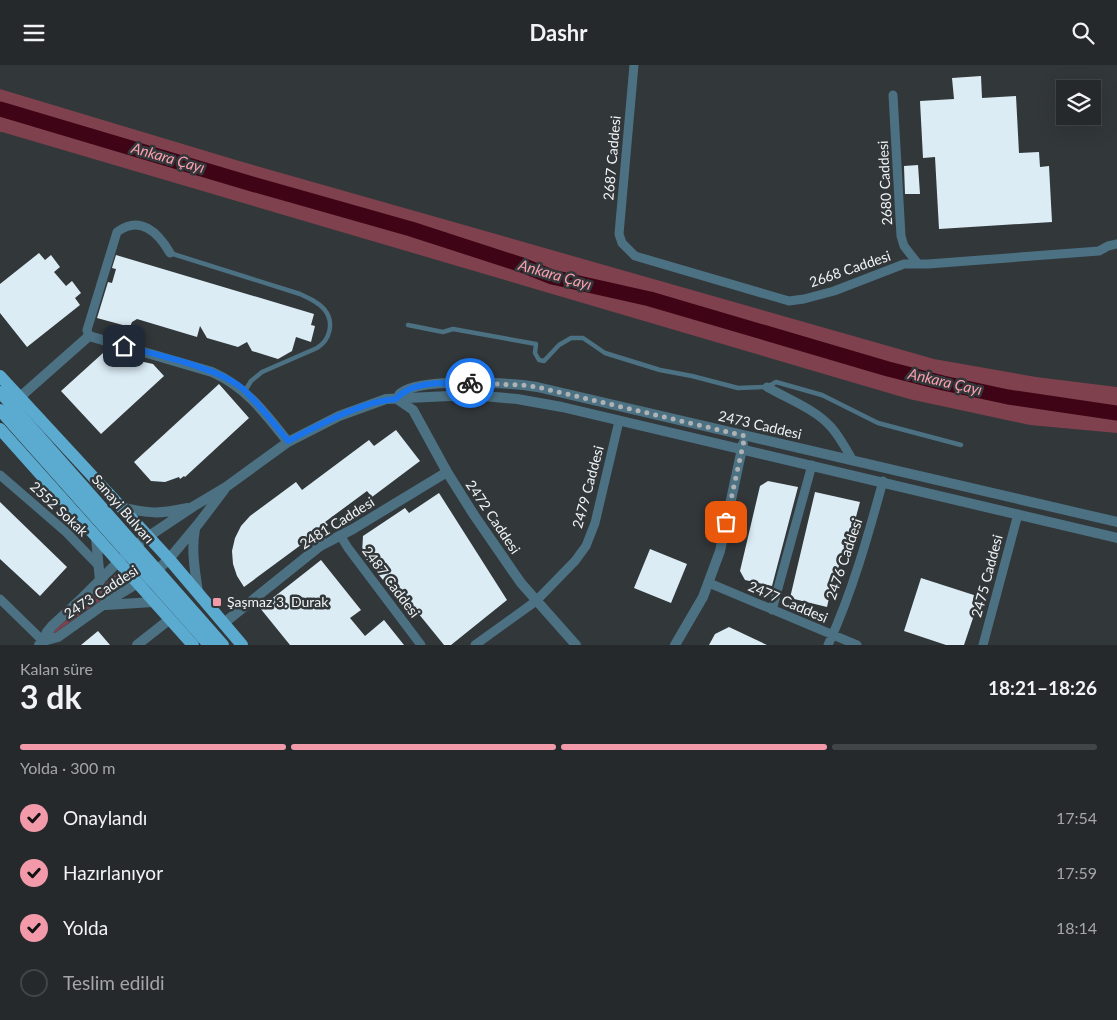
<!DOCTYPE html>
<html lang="tr">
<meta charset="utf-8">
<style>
:root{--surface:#26292c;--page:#323538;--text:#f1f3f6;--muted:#a4a6a9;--line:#424548;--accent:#f39aaa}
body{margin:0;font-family:Lato,sans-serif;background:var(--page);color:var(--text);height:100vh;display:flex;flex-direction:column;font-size:19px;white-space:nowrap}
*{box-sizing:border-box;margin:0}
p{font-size:16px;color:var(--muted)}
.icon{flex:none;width:28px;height:28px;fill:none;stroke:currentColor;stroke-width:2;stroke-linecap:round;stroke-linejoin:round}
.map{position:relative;height:580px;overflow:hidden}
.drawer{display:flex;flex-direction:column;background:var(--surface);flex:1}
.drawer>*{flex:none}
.buttons{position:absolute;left:1056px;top:15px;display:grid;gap:10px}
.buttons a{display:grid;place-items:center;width:45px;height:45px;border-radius:0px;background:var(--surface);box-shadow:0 5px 20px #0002,0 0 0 1px var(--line);font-size:25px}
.pin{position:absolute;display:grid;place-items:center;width:42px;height:42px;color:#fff;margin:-21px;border-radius:10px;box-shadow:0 2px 8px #0006}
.courier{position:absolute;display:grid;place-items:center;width:50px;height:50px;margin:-25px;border:4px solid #1a73e8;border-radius:50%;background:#fff;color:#222;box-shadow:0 1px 6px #0007}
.head em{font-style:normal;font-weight:700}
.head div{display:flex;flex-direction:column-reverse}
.head{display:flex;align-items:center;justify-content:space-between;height:85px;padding:0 20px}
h1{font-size:32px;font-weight:700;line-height:38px}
.bar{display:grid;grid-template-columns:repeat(4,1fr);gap:8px 5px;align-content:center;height:60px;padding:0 20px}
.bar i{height:6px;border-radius:4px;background:var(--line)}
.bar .active{background:var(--accent)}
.bar p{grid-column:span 4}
ol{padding:0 20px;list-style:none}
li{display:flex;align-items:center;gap:15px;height:55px}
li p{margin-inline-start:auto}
li .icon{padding:5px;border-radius:50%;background:var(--accent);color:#111;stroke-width:4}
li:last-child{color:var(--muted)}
li i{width:28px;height:28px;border:2px solid var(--line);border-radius:50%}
header{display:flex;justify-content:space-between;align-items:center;height:65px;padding:0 20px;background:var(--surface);font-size:22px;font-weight:700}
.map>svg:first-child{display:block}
.green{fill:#7e414d}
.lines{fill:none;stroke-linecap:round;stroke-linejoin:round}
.river{stroke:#400417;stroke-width:15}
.building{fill:#dbecf5}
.service{stroke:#4c7183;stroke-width:4.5}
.minor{stroke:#4c7183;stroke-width:9}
.tertiary{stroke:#4c7183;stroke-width:10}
.primary{stroke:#5baacf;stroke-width:12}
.primary-bridge{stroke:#5baacf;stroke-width:12}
.done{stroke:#aeb2b4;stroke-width:5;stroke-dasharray:0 9}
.route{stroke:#1a73e8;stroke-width:6}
.poi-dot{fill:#f39aaa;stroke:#32373a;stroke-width:2}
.labels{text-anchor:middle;stroke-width:5;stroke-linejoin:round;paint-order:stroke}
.street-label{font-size:14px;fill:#f1f4f6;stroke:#32373a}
.poi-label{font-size:14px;fill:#f1f4f6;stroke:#32373a;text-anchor:start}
.water-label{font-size:15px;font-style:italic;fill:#fd9eaf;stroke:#32373a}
</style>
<header><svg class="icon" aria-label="menu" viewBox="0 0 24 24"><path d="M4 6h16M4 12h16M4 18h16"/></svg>Dashr<svg class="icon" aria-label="search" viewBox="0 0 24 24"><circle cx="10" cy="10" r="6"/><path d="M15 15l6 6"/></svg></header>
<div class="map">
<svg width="1117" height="580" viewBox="0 0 1117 580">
<rect width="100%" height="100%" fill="#32373a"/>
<path class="green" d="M 0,24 L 236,95 L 934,294 L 1036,312 L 1117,322 L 1117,368 L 1030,360 L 909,334 L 2,67 L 0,67 Z
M 119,506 L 129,517 L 101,535 L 52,570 L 51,569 Z"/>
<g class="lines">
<path class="river" d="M 0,44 L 252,119 L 411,164 L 522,200 L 552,212 L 650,234 L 888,304 L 943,318 L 1008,332 L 1117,348"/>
</g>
<path class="building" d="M 981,11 L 982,33 L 1016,31 L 1019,88 L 1039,87 L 1040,102 L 1049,101 L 1052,157 L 939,164 L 935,92 L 923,93 L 920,36 L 954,34 L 952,13 Z
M 918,100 L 920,129 L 905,129 L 904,101 Z
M 39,188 L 45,195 L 51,190 L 60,202 L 54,207 L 66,221 L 72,216 L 81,228 L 75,233 L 80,240 L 27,282 L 0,248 L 0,219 Z
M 116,190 L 314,249 L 311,260 L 315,261 L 311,277 L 296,272 L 292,286 L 278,294 L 252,286 L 247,277 L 238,282 L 207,273 L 200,261 L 197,272 L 137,254 L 132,257 L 130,262 L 97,253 L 108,217 L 112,218 L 116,204 L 112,203 Z
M 103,288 L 153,299 L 164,311 L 101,369 L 61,326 Z
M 219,319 L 249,353 L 185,412 L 184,411 L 180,414 L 179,412 L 165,417 L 151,416 L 134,397 Z
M 396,365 L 420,396 L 372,432 L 367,426 L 325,457 L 328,460 L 244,522 L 237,511 L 233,499 L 232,486 L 235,473 L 241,461 L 250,451 L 296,417 L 302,425 L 369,375 L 374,381 Z
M 768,416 L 798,422 L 772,521 L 745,515 L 740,506 L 760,421 Z
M 815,427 L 860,437 L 853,463 L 850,463 L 844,489 L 842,489 L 835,516 L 833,515 L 827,542 L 790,533 Z
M 439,428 L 507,535 L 451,580 L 444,580 L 418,548 L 413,552 L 362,489 L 363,471 L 405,443 L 409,448 Z
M 0,437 L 67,502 L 40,531 L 0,494 Z
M 650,484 L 687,499 L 671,538 L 634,523 Z
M 321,495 L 361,545 L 350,553 L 365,571 L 384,555 L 404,580 L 290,580 L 260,543 Z
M 921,513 L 980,532 L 964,580 L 946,580 L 904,566 Z
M 729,562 L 767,580 L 709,580 L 715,569 Z
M 98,566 L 110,580 L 81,580 Z"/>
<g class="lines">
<path class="service" d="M 170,188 L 300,229 C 309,233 318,237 324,244 C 335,257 330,275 317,283 L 262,307 L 251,316 L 245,326
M 408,260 L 443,267 L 453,264 L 536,279 L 535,288 L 539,295 L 544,296 L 559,280 L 571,273 L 583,273 L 605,288 L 660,305 L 692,311 L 738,323 L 767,322 L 776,317 L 822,330 L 878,358 L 961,380"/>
<path class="minor" d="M 634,0 L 619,169 L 622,178 L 635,191 L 789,236 L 804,234 L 834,226 L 904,199 L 928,199 L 1099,186 L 1108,181 L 1117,179
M 893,30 L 901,171 L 904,181 L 918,199
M 89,271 L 87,265 L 117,167 C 140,150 158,167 170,188
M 767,322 C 788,334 815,344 831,362 C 840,372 846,384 853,396
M 0,410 L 66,467 L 98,500
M 340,470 L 348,483 L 421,580
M 709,518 L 857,580
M 0,534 L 43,576
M 772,545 L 812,400
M 475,580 L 536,536 L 575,496 L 586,481 L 595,458 L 619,356
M 828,580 C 852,528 868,471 883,416
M 983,580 L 1018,449"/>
<path class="tertiary" d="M 20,332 L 89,271 L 212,307 C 246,322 265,348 288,377
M 397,334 C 398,332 399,329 401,328 C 421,312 511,318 537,322 L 1117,457
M 397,334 L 413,345 L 447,407 L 474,450 L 521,518 L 576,580
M 121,442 C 148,449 160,449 188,443
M 195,464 C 191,485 195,506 198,527
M 96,473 L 100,516
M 106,540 L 153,537
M 224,558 L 320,481 L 353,464 L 447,407
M 43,576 L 47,567 L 52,561 L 80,535 L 118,497 L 140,477 L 194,441 L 226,422 L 288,377 L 339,351 L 386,334 L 472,330 L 517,334 L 562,342 L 1117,473
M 39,580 L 43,576 L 58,572 L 113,533 L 153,509 L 169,494 L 199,458 L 224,425
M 137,580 L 170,554
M 675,580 L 703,532 L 720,486 L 743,379"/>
<path class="primary" d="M 0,311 L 169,494 L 242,580
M 0,364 L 193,580"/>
<path class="primary-bridge" d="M 0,327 L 223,580
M 0,345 L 209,580"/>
</g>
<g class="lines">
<path class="done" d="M 470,318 L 521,320 L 537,322 L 745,371 L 726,457"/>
<path class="route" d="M 124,281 C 156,290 220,303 243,324 C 260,340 274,359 288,376 C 318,361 362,336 396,334 C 412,315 447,318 470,318"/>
</g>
<rect class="poi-dot" x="212" y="532" width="10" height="10" rx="2.5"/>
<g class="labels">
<g class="street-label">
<text transform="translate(612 93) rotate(-85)" y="5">2687 Caddesi</text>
<text transform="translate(885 118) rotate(-93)" y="5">2680 Caddesi</text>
<text transform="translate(850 204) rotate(-19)" y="5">2668 Caddesi</text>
<text transform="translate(760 360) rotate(13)" y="5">2473 Caddesi</text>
<text transform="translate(588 422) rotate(-75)" y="5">2479 Caddesi</text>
<text transform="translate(59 444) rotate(43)" y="5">2552 Sokak</text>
<text transform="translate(123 444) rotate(49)" y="5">Sanayi Bulvarı</text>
<text transform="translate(493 452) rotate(56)" y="5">2472 Caddesi</text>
<text transform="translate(337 458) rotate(-32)" y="5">2481 Caddesi</text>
<text transform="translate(844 494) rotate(-71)" y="5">2476 Caddesi</text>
<text transform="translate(987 511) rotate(-75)" y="5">2475 Caddesi</text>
<text transform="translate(391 517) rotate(53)" y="5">2487 Caddesi</text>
<text transform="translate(101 527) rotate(-33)" y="5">2473 Caddesi</text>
<text transform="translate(788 537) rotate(23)" y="5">2477 Caddesi</text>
</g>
<g class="poi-label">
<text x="227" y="542">Şaşmaz 3. Durak</text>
</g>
<g class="water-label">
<text transform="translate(168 93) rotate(16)" y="5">Ankara Çayı</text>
<text transform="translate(555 210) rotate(16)" y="5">Ankara Çayı</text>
<text transform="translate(945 317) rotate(13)" y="5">Ankara Çayı</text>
</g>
</g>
</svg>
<div class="buttons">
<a><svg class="icon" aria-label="layers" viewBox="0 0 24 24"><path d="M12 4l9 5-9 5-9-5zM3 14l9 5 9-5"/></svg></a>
</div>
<div class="pin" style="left:726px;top:457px;background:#ea580c"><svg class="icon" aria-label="bag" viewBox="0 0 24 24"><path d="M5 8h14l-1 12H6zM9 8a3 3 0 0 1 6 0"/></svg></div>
<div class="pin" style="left:124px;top:281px;background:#1f2937"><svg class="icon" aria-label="home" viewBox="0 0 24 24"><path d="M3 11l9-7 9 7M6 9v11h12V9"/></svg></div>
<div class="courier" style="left:470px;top:318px"><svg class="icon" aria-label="bike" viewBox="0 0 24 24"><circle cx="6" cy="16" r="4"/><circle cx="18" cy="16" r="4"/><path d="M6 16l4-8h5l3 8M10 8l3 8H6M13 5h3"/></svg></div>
</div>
<section class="drawer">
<div class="head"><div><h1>3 dk</h1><p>Kalan süre</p></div><em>18:21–18:26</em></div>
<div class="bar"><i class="active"></i><i class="active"></i><i class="active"></i><i></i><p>Yolda · 300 m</p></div>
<ol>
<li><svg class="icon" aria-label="check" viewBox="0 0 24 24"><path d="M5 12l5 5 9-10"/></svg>Onaylandı<p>17:54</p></li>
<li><svg class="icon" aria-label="check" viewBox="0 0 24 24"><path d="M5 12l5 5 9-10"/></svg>Hazırlanıyor<p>17:59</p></li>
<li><svg class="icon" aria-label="check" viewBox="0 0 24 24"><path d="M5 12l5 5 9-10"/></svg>Yolda<p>18:14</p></li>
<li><i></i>Teslim edildi</li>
</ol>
</section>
